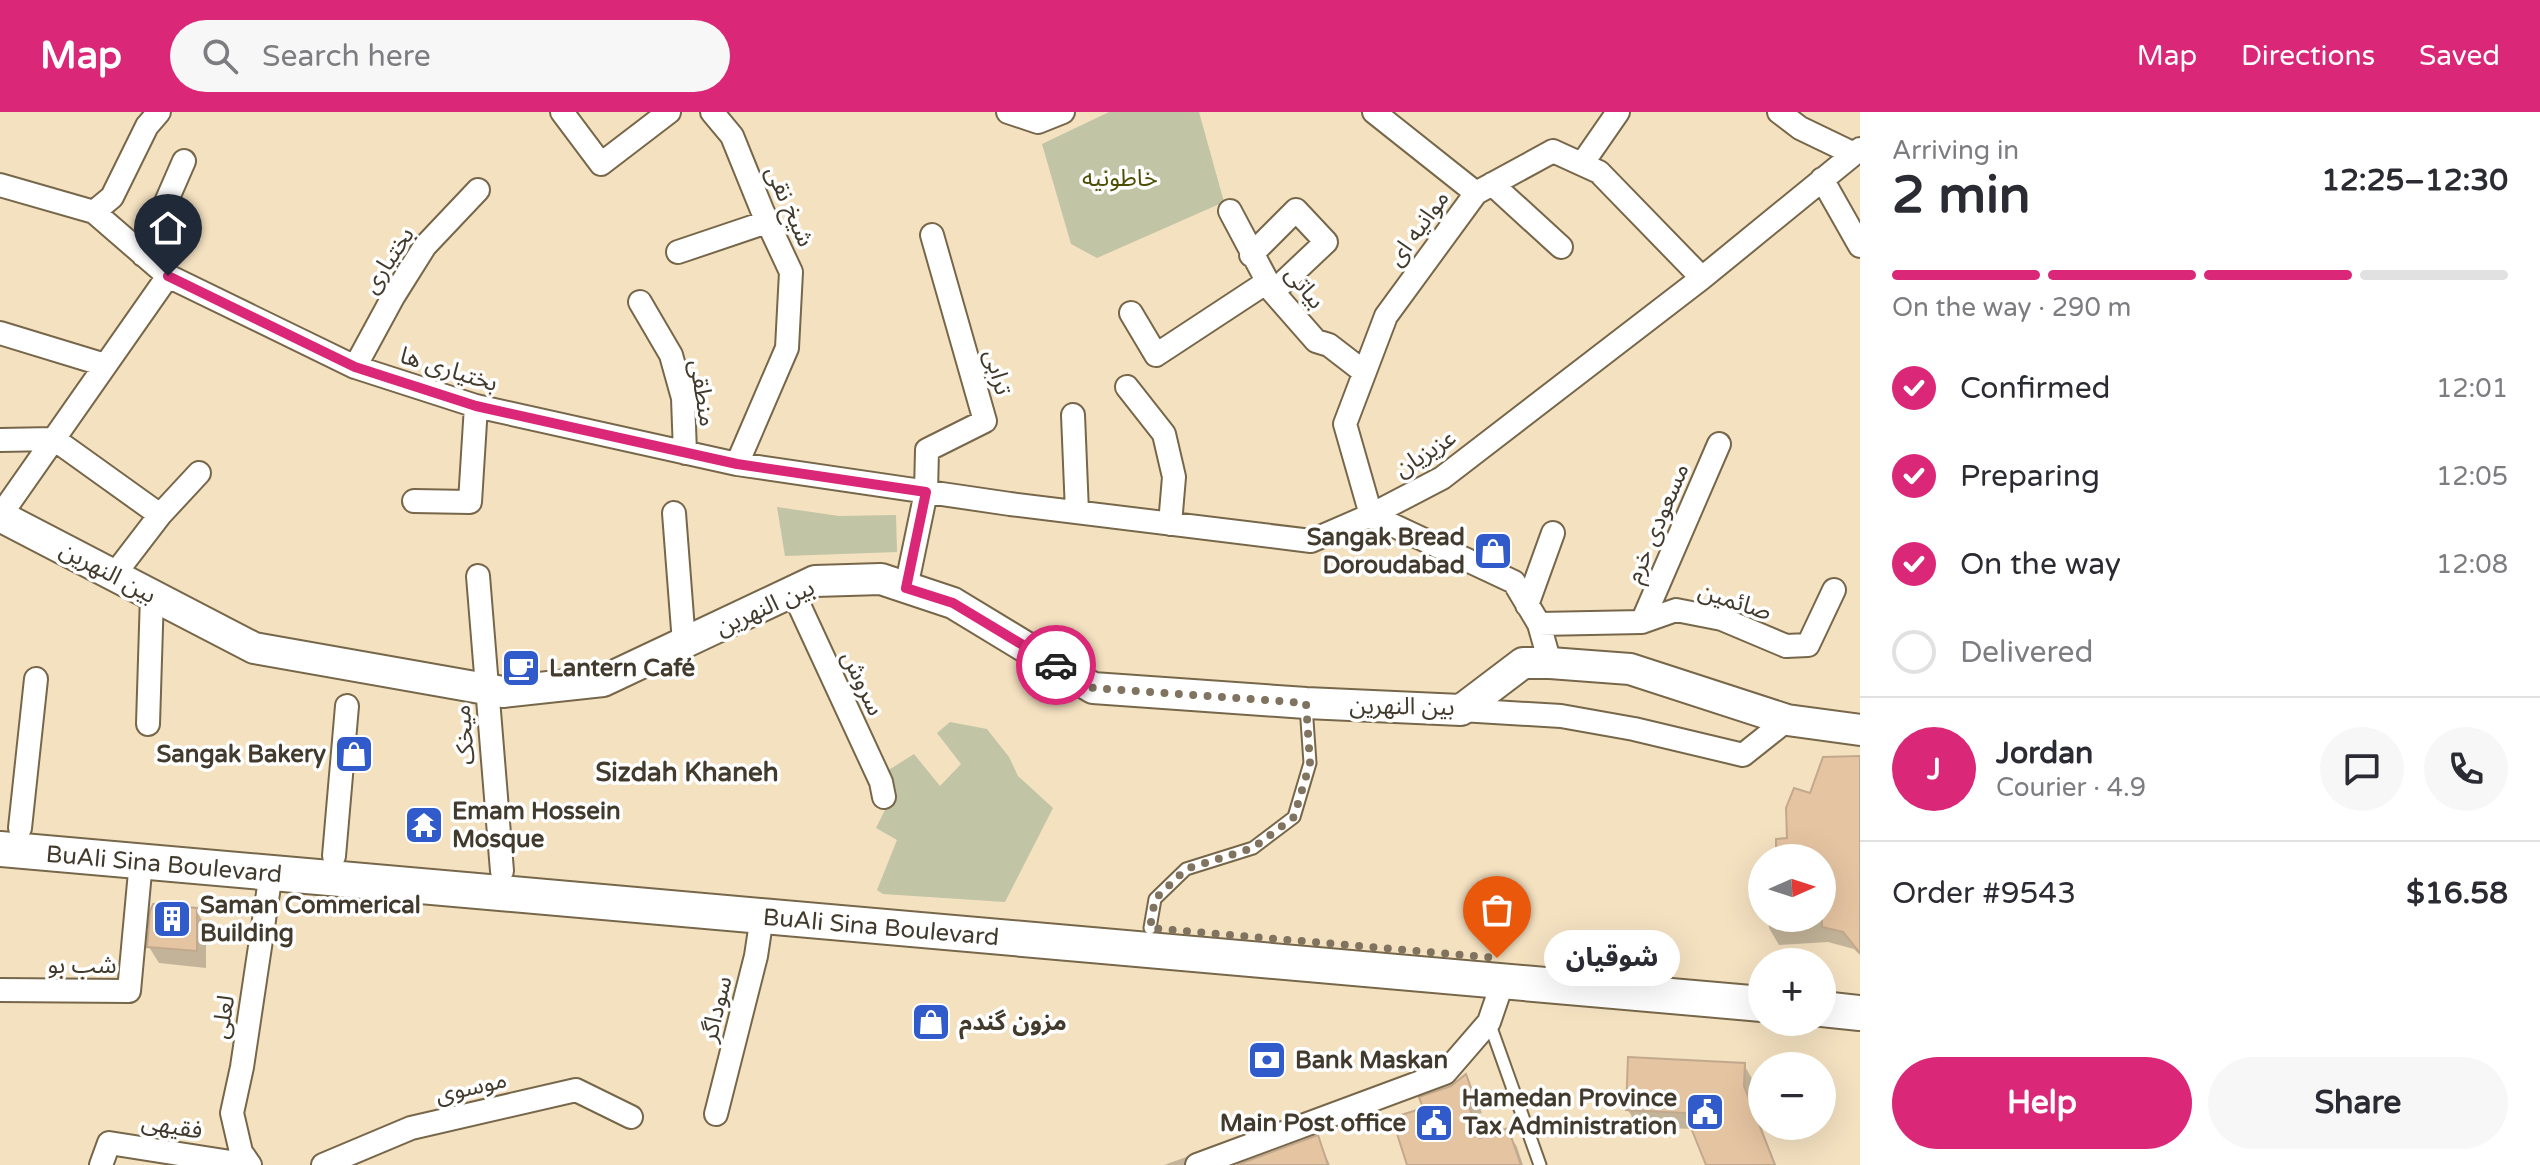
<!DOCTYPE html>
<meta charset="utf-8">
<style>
:root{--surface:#fff;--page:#f7f7f7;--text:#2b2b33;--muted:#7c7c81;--line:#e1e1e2;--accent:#db2777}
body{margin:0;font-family:"Varela Round","Noto Sans Arabic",sans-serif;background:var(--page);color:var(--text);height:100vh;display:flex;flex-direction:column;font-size:30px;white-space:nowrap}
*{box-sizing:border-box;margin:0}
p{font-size:26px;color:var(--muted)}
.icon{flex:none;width:44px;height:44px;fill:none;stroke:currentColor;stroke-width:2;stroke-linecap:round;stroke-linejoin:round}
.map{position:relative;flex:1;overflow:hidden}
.side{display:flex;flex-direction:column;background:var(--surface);width:680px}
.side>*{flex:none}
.needle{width:52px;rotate:87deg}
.buttons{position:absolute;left:1748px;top:732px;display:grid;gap:16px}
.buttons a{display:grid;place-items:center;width:88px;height:88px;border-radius:50%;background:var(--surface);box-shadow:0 8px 32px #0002;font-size:40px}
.pin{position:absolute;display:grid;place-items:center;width:68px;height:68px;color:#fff;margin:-82px -34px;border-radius:50% 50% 50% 0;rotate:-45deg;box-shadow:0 0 8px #0007}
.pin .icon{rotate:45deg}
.courier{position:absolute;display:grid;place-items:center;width:80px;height:80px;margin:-40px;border:6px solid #db2777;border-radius:50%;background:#fff;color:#222;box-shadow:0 2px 10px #0007}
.bubble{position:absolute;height:56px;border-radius:28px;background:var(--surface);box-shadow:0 8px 32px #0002;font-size:26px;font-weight:800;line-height:56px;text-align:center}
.head em{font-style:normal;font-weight:800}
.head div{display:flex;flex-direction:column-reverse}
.head{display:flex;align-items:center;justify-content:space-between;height:136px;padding:0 32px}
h1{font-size:52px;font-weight:800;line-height:60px}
.bar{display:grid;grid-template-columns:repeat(4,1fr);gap:12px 8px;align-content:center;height:96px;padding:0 32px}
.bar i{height:10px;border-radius:6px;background:var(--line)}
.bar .current{background:var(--accent)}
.bar p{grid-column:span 4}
.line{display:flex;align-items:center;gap:20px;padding:0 32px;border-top:2px solid var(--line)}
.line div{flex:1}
.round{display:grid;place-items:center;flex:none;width:84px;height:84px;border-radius:42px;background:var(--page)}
ol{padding:0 32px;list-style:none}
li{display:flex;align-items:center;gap:24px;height:88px}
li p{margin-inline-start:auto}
li .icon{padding:8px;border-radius:50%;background:var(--accent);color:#fff;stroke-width:4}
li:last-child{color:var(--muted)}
li i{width:44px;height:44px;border:4px solid var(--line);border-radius:50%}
.button{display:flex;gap:16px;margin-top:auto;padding:16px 32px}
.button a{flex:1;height:92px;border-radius:48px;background:var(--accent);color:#fff;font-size:32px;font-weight:800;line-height:92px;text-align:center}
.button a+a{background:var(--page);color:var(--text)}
header{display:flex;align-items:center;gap:48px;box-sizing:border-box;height:112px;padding:0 40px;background:var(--accent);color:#fff}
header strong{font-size:38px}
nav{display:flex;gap:44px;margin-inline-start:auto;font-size:28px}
.search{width:560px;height:72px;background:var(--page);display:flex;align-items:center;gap:20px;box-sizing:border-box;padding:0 28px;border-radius:44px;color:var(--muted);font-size:30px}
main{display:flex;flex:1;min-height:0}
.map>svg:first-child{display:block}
.green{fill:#c1c4a5}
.shadow{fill:#0003}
.building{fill:#e5c4a1;stroke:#c2a98e;stroke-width:2}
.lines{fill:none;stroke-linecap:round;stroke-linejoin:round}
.lane-casing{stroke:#77674a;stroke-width:15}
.street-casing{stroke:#77674a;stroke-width:26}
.secondary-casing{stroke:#77674a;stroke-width:34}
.primary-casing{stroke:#77674a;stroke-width:38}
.lane{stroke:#fff;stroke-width:11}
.street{stroke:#fff;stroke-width:22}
.secondary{stroke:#fff;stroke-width:30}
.primary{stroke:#fff;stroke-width:34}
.done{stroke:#807460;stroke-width:8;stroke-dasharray:0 14.4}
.route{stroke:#db2777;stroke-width:10}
.labels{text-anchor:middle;stroke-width:7;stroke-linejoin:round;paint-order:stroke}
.park-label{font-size:24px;fill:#4d5004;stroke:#fff}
.street-label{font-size:24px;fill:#423a2d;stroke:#fff}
.poi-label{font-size:24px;font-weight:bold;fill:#423a2d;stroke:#fff;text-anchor:start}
.neighbourhood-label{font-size:26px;font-weight:bold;fill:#423a2d;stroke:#fff}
</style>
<header>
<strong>Map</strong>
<div class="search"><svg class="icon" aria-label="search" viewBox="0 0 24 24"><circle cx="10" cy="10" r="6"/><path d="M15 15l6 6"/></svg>Search here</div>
<nav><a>Map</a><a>Directions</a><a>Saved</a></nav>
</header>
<main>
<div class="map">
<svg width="1860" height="1053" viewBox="0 0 1860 1053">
<rect width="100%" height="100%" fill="#f4e1c0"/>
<path class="green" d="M 1109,0 L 1199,0 L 1224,90 L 1097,146 L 1071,132 L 1042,32 Z
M 777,395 L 839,404 L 896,403 L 897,440 L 785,444 Z
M 950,610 L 987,617 L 1009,645 L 1018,664 L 1053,696 L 1005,790 L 883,782 L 877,778 L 897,728 L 876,716 L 888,692 L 887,659 L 914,642 L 940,674 L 961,652 L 937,621 Z"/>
<path class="shadow" d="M 1860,646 L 1860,843 L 1854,837 L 1828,830 L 1779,833 L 1769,816 L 1768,806 L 1822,806 L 1822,746 L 1778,746 L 1811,683 Z
M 196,798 L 206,815 L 206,856 L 159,851 L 149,835 Z
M 1744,953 L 1754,970 L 1752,992 L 1776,1053 L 1708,1053 L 1694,1017 L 1638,1015 L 1628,998 Z
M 1466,965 L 1475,981 L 1482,1001 L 1475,1003 L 1482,1027 L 1507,1019 L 1517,1035 L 1523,1053 L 1409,1053 L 1425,997 Z
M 1317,1026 L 1330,1053 L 1243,1053 Z
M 1189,1044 L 1194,1053 L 1164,1053 Z"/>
<path class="building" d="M 1860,644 L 1860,841 L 1843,820 L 1822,815 L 1822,746 L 1776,746 L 1776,727 L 1787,726 L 1786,696 L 1794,676 L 1810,681 L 1823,645 Z
M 153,792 L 197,796 L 197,839 L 147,835 L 150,799 Z
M 1628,945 L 1745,951 L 1744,974 L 1775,1053 L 1706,1053 L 1685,1001 L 1626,998 Z
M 1466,962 L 1474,984 L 1466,986 L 1480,1026 L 1508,1016 L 1521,1053 L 1407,1053 L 1392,1006 L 1423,996 L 1419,985 L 1451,974 Z
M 1318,1023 L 1328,1053 L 1237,1053 Z"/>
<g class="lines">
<g class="lane-casing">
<path id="lane" d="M 1150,816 L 1155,787 L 1186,757 L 1253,736 L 1294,705 L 1310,651 L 1306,594
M 1489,910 L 1540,1053"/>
</g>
<g class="street-casing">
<path id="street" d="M 562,0 L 601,52 L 669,0
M 712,0 L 732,24 L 762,98 L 791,160 L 787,236 L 737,352
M 1008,0 L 1038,10 L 1063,0
M 1374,0 L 1476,81
M 1779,0 L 1800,16 L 1854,42
M 1582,52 L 1618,0
M 1822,67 L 1860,134
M 1492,72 L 1561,135
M 0,73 L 94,100 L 168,164 L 355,255 L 476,294 L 737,352 L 1010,392 L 1311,429 L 1371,403 L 1442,366 L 1702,166 L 1860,37
M 1230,99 L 1273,180 L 1316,229 L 1329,233 L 1364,260
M 94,100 L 112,85 L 147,14 L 159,0
M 678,140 L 767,110
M 143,143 L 184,49
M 1251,143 L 1296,98 L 1326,130 L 1273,180
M 640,190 L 671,243 L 683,286 L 685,341
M 1131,201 L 1156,243 L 1267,170
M 0,221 L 105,253
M 355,255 L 393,185 L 425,134 L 478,78
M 1127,275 L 1164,322 L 1174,365 L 1170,412
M 1073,303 L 1077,400
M 0,328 L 54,327 L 160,403
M 414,389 L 470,390 L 476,294
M 674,401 L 684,531
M 0,404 L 168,164
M 114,463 L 160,403 L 199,361
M 478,464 L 502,759
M 906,476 L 926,380 L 927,338 L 985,309 L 932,123
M 793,480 L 881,670 L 884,685
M 1527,493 L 1553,421
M 1642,510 L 1719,332
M 1539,512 L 1642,510 L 1676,498 L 1722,507 L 1786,534 L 1808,533 L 1834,478
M 1550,551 L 1539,512 L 1514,470 L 1371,403 L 1345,312 L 1386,204 L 1476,81 L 1553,39 L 1599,60 L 1702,166
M 1461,598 L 1561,604 L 1634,617 L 1743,643 L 1787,608
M 148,612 L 152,483
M 20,716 L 36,567
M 334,744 L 347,594
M 0,878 L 129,879 L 141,749
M 716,1002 L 756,844 L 762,804
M 101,1053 L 109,1031 L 250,1053
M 250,1053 L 241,1040 L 232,1001 L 242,955 L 271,761
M 323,1053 L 411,1016 L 576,978 L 631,1005
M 1197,1053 L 1445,961 L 1489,910 L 1503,869"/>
</g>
<g class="secondary-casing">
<path id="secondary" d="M 0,404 L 254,536 L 503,580 L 603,569 L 815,469 L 881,467 L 953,491 L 1093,576 L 1306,591 L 1461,598 L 1523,551 L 1550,551 L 1630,557 L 1787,608 L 1860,618"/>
</g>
<g class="primary-casing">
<path id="primary" d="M 0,737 L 1762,892
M 1822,897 L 1860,901"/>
</g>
<use href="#lane" class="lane"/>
<use href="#street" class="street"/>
<use href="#secondary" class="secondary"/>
<use href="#primary" class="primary"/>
</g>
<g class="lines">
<path class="done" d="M 1056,553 L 1093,576 L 1306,591 L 1310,651 L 1294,705 L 1253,736 L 1186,757 L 1155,787 L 1150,816 L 1497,846"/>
<path class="route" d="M 168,164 L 355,255 L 476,294 L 737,352 L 926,380 L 906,476 L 953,491 L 1056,553"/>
</g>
<defs>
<g id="shop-square" transform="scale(2)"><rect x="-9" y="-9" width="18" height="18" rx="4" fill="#315bcb" stroke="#fff"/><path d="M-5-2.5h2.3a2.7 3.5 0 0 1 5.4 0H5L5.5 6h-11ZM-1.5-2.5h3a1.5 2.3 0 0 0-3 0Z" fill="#fff"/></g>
<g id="cafe-square" transform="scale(2)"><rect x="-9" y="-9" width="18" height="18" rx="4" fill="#315bcb" stroke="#fff"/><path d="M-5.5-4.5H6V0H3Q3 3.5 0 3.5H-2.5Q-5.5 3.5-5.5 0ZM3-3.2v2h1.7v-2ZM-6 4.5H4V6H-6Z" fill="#fff"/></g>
<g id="temple-square" transform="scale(2)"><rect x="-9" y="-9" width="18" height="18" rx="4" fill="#315bcb" stroke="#fff"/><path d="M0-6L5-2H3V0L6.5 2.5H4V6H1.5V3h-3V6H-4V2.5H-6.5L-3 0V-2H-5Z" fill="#fff"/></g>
<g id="building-square" transform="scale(2)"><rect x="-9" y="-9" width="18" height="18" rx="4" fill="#315bcb" stroke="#fff"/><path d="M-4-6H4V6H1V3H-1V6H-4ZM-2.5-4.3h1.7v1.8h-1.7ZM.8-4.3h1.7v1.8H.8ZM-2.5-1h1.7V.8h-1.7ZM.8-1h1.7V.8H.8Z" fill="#fff"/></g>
<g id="bank-square" transform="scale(2)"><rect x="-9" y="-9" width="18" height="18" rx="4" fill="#315bcb" stroke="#fff"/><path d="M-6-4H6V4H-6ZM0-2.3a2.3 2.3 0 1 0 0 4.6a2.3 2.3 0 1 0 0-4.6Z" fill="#fff"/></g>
<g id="civic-square" transform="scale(2)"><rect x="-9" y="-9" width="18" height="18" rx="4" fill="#315bcb" stroke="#fff"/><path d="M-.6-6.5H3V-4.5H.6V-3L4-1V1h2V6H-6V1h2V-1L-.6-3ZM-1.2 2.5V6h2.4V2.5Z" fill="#fff"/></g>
</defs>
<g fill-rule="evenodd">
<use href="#shop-square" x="1493" y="439"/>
<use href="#cafe-square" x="521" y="556"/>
<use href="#shop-square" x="354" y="642"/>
<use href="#temple-square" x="424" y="713"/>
<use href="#building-square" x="172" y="807"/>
<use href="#shop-square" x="931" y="910"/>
<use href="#bank-square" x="1267" y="948"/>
<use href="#civic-square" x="1705" y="1000"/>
<use href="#civic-square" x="1434" y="1011"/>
</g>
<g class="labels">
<g class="park-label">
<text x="1120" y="74">خاطونیه</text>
</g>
<g class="street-label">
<text transform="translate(790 94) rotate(66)" y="8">شیخ نقی</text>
<text transform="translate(1418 116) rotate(-54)" y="8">موانیه ای</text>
<text transform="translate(388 148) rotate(-57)" y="8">بختیاری</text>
<text transform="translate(1305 175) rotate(51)" y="8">بیاتی</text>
<text transform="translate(449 257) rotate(17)" y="8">بختیاری ها</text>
<text transform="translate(998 260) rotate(74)" y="8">ترابی</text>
<text transform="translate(703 281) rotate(81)" y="8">منطقی</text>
<text transform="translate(1425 341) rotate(-32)" y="8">عزیزیان</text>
<text transform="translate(1657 411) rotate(-67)" y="8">مسعودی خرم</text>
<text transform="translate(108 460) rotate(28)" y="8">بین النهرین</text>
<text transform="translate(1735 489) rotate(18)" y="8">صائمین</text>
<text transform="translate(765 495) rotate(-24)" y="8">بین النهرین</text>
<text transform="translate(863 571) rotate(65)" y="8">سروش</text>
<text transform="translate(1402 594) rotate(1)" y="8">بین النهرین</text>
<text transform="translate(464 623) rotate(-95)" y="8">میخک</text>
<text transform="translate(164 752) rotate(5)" y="8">BuAli Sina Boulevard</text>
<text transform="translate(881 815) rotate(5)" y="8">BuAli Sina Boulevard</text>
<text x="82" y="861">شب بو</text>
<text transform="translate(716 897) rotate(-76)" y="8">سوداگر</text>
<text transform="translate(223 905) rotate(-81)" y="8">لعلی</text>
<text transform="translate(471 975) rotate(-13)" y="8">موسوی</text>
<text transform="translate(172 1014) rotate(9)" y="8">فقیهی</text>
</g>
<g class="poi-label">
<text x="1465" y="433" text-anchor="end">Sangak Bread<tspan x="1465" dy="28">Doroudabad</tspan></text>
<text x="549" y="564">Lantern Café</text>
<text x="326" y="650" text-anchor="end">Sangak Bakery</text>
<text x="452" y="707">Emam Hossein<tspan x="452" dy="28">Mosque</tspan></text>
<text x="200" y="801">Saman Commerical<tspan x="200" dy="28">Building</tspan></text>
<text x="959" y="918">مزون گندم</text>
<text x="1295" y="956">Bank Maskan</text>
<text x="1677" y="994" text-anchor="end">Hamedan Province<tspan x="1677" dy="28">Tax Administration</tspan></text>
<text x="1406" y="1019" text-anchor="end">Main Post office</text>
</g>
<g class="neighbourhood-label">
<text x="687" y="669">Sizdah Khaneh</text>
</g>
</g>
</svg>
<div class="buttons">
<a><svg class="needle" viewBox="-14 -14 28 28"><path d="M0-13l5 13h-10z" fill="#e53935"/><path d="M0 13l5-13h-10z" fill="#7c7c81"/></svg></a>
<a>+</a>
<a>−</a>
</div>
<div class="pin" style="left:1497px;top:846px;background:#ea580c"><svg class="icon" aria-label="bag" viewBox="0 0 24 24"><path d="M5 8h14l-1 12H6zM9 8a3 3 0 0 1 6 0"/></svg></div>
<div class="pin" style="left:168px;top:164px;background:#1f2937"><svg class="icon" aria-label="home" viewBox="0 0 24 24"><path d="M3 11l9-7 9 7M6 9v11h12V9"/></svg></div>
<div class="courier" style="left:1056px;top:553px"><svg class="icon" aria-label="car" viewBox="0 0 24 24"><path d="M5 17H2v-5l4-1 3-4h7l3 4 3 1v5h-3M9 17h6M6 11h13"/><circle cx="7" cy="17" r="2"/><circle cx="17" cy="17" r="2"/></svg></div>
<div class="bubble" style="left:1544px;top:818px;width:136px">شوقیان</div>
</div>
<section class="side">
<div class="head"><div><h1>2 min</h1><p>Arriving in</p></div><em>12:25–12:30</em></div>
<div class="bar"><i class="current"></i><i class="current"></i><i class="current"></i><i></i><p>On the way · 290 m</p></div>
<ol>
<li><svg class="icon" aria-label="check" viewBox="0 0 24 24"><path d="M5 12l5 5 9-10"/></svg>Confirmed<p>12:01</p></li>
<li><svg class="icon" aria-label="check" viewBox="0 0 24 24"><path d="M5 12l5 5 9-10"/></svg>Preparing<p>12:05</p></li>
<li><svg class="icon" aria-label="check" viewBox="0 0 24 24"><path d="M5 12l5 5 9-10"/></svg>On the way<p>12:08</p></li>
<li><i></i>Delivered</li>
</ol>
<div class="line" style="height:144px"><b class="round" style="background:var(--accent);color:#fff">J</b><div><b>Jordan</b><p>Courier · 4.9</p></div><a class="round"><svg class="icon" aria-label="chat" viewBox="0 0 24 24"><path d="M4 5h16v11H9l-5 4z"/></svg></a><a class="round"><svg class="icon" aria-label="phone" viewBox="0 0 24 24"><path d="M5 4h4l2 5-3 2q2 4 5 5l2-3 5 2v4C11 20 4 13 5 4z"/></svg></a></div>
<div class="line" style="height:104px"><div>Order #9543</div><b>$16.58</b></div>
<div class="button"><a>Help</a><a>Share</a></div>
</section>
</main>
